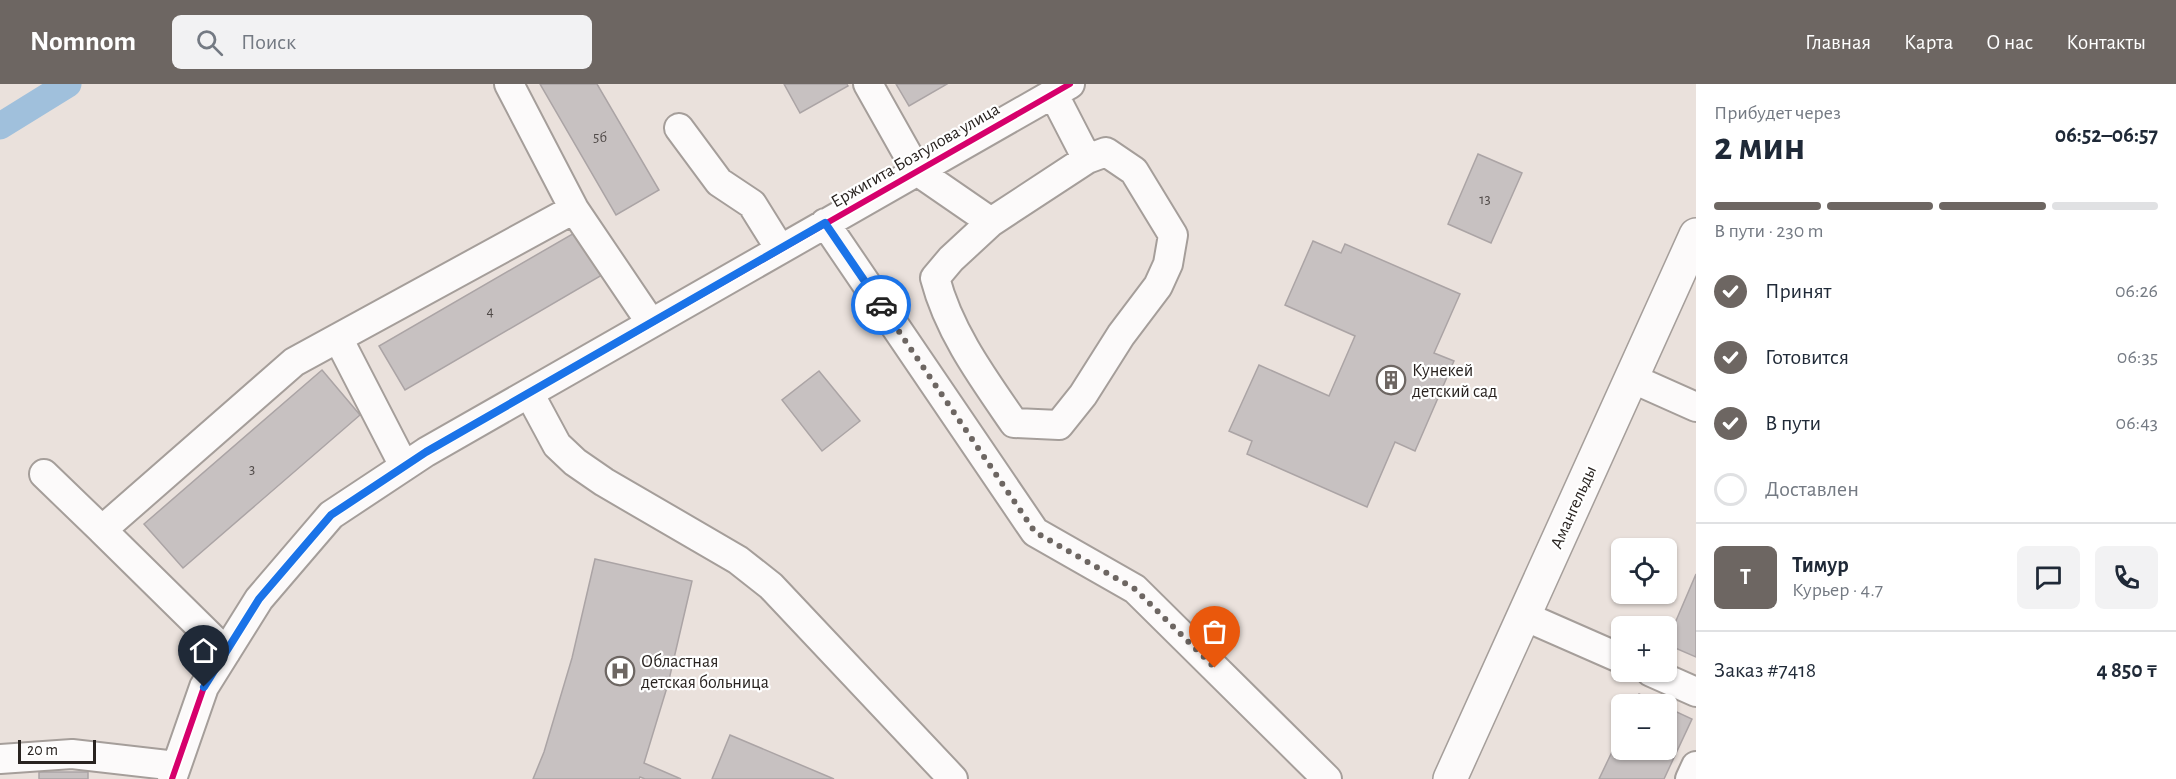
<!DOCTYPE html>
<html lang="ru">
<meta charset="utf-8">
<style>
:root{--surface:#fff;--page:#f2f2f3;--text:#1f2937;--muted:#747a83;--line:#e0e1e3;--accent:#6d6662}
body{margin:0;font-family:"Alegreya Sans",sans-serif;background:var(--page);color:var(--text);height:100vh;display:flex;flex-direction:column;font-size:22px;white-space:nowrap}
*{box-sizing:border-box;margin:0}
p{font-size:20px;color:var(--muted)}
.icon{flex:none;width:33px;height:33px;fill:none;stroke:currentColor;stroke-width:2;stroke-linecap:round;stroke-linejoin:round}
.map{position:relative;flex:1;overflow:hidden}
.panel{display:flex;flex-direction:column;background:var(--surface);width:480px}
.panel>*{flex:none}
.fabs{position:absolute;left:1611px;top:454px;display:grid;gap:12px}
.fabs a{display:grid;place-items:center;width:66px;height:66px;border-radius:9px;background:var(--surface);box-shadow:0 2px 4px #0004;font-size:30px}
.scale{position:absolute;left:18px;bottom:15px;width:78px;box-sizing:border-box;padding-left:6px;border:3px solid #292320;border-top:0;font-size:16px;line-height:21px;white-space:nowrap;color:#292320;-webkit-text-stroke:4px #fff;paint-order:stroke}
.pin{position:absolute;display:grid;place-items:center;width:51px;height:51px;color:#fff;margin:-62px -26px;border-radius:50% 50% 50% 0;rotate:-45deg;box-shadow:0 0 6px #0007}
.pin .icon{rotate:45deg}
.courier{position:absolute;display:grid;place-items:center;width:60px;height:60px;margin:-30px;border:4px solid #1a73e8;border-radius:50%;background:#fff;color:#222;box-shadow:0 2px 8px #0007}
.summary em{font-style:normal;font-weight:700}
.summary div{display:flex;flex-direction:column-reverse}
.summary{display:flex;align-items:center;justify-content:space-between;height:102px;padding:0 18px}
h1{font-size:39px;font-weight:700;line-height:45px}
.bar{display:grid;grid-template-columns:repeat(4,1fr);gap:9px 6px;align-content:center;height:72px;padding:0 18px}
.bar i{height:8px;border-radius:4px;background:var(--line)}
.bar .selected{background:var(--accent)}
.bar p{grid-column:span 4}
.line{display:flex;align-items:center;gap:15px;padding:0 18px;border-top:2px solid var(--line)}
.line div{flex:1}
.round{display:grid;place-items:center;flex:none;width:63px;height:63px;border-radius:9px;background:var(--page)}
ol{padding:0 18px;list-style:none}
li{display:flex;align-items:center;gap:18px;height:66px}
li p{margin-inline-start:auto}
li .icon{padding:6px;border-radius:50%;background:var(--accent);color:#fff;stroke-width:4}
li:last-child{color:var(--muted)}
li i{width:33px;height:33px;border:3px solid var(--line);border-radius:50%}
header{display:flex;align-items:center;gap:36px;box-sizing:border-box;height:84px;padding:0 30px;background:var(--accent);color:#fff}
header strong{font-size:28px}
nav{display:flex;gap:33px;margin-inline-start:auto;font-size:21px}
.search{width:420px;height:54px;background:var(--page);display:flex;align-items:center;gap:15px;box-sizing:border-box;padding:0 21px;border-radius:9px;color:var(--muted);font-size:22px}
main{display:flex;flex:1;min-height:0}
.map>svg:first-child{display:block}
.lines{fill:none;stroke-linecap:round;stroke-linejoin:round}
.canal{stroke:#a0c0dc;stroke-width:27}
.building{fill:#c7c1c1;stroke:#aba4a5;stroke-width:1.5}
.minor-casing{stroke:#a59e9a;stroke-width:32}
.major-casing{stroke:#a59e9a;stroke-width:36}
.minor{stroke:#fcfafa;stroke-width:28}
.major{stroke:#fcfafa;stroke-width:33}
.cycleway-casing{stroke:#fff;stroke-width:10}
.cycleway{stroke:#d6006c;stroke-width:6}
.done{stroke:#6d6662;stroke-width:6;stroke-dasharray:0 10.8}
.route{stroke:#1a73e8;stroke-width:8}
.labels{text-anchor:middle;stroke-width:4.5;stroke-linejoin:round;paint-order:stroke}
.number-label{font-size:15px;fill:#504a48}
.street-label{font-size:18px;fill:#292320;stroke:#fff}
.poi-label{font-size:18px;fill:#292320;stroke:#fff;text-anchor:start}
</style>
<header>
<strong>Nomnom</strong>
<div class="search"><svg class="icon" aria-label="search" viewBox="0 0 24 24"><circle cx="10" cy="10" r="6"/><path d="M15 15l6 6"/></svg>Поиск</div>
<nav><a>Главная</a><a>Карта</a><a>О нас</a><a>Контакты</a></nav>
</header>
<main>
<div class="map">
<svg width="1696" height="695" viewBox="0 0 1696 695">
<rect width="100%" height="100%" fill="#eae1dc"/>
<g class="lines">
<path class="canal" d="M 0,42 L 68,0"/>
</g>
<path class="building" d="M 540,0 L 597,0 L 659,106 L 616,131 Z
M 784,0 L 847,0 L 848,2 L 800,29 Z
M 896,0 L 947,0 L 909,22 Z
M 1478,70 L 1522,89 L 1491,159 L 1448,140 Z
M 576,148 L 602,191 L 405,306 L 379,262 Z
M 1313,157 L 1341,169 L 1345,160 L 1460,210 L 1434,269 L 1454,277 L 1415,367 L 1395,358 L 1367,423 L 1247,370 L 1252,357 L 1229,347 L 1259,281 L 1329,312 L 1355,252 L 1285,221 Z
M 322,286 L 360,331 L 183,484 L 144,440 Z
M 819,287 L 860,337 L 822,367 L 782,316 Z
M 595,475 L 692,497 L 668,600 L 644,679 L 681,695 L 645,695 L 640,693 L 639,695 L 533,695 L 544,668 L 572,574 Z
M 1696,490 L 1696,573 L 1666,560 Z
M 1639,610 L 1663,621 L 1634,621 Z
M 1666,623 L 1692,635 L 1664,695 L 1599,695 L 1622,647 L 1622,666 L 1666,666 Z
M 730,651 L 834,695 L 712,695 Z
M 39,688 L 88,688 L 88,695 L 39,695 Z"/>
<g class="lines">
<g class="minor-casing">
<path id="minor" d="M 509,0 L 574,125 L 651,239
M 868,0 L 917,87 L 991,138 L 1087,75 L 1106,68 L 1134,87 L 1173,151 L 1168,180 L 1158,202 L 1121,251 L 1083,311 L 1059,341 L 1014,339 C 983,294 949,248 935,194 L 951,175 L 991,138
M 1053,9 L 1087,75
M 679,44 L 719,98 L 752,120 L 780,165
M 825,139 L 1035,448 L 1135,505 L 1327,695
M 338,254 L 404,382
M 1631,294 L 1696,323
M 529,309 L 557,361 L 575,378 L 604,398 L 738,476 L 771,502 L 953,695
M 44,390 L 102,446
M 1524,532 L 1622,575
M 226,568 L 102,446 L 294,278 L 574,125
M 1651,588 L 1696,608
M 0,675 L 72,670 L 176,682
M 172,695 L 204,603 L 259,515 L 331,431 L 426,368 L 1070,0
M 1690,695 L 1696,682"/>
</g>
<g class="major-casing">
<path id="major" d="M 1450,695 L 1696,151"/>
</g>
<use href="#minor" class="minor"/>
<use href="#major" class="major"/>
<g class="cycleway-casing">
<path id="cycleway" d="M 172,695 L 204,603 L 259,515 L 331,431 L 426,368 L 1070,0"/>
</g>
<use href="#cycleway" class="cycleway"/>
</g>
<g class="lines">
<path class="done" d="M 881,221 L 1035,448 L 1135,505 L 1215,584"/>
<path class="route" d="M 204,603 L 259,515 L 331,431 L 426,368 L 825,139 L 881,221"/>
</g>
<defs>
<g id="building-ring" transform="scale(1.5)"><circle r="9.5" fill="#fff" stroke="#6d6662" stroke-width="1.5"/><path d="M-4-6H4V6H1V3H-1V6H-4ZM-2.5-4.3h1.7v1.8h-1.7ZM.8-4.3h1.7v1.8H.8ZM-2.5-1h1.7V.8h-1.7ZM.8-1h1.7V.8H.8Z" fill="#6d6662"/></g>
<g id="hospital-ring" transform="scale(1.5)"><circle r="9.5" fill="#fff" stroke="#6d6662" stroke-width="1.5"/><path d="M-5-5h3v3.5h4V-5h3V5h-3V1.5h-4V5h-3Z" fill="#6d6662"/></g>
</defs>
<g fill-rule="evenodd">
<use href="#building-ring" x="1391" y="296"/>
<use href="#hospital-ring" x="620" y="587"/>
</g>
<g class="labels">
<g class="number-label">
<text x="600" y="58">5б</text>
<text x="1485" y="120">13</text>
<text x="490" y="232">4</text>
<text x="252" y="390">3</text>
</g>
<g class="street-label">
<text transform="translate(915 71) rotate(-30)" y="6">Ержигита Бозгулова улица</text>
<text transform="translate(1573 423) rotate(-66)" y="6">Амангельды</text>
</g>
<g class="poi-label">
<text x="1412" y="292">Кунекей<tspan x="1412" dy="21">детский сад</tspan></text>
<text x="641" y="583">Областная<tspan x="641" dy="21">детская больница</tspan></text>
</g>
</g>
</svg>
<div class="fabs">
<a><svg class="icon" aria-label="locate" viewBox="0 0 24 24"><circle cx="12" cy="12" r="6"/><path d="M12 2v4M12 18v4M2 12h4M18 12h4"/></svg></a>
<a>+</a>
<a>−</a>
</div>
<div class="scale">20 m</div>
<div class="pin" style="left:1215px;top:584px;background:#ea580c"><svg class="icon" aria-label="bag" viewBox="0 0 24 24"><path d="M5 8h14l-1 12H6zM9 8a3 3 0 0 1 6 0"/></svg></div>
<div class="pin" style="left:204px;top:603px;background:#1f2937"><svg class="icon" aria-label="home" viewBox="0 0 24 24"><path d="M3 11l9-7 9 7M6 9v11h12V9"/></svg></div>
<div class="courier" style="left:881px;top:221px"><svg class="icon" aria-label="car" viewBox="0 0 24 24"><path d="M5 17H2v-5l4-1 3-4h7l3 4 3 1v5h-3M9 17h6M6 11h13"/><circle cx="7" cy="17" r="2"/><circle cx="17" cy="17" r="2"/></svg></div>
</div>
<section class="panel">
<div class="summary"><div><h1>2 мин</h1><p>Прибудет через</p></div><em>06:52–06:57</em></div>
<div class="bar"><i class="selected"></i><i class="selected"></i><i class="selected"></i><i></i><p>В пути · 230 m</p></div>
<ol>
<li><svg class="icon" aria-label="check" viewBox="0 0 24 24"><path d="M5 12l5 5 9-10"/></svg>Принят<p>06:26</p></li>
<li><svg class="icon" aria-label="check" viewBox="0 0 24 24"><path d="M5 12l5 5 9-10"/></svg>Готовится<p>06:35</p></li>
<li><svg class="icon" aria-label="check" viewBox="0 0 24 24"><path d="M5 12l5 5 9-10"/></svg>В пути<p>06:43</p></li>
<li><i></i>Доставлен</li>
</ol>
<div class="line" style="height:108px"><b class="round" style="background:var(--accent);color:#fff">Т</b><div><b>Тимур</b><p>Курьер · 4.7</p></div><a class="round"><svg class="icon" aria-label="chat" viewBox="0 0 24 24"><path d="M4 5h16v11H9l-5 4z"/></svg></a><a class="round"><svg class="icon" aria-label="phone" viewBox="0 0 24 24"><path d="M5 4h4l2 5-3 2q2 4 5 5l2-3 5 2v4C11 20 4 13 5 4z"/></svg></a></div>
<div class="line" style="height:78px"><div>Заказ #7418</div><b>4 850 ₸</b></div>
</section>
</main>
